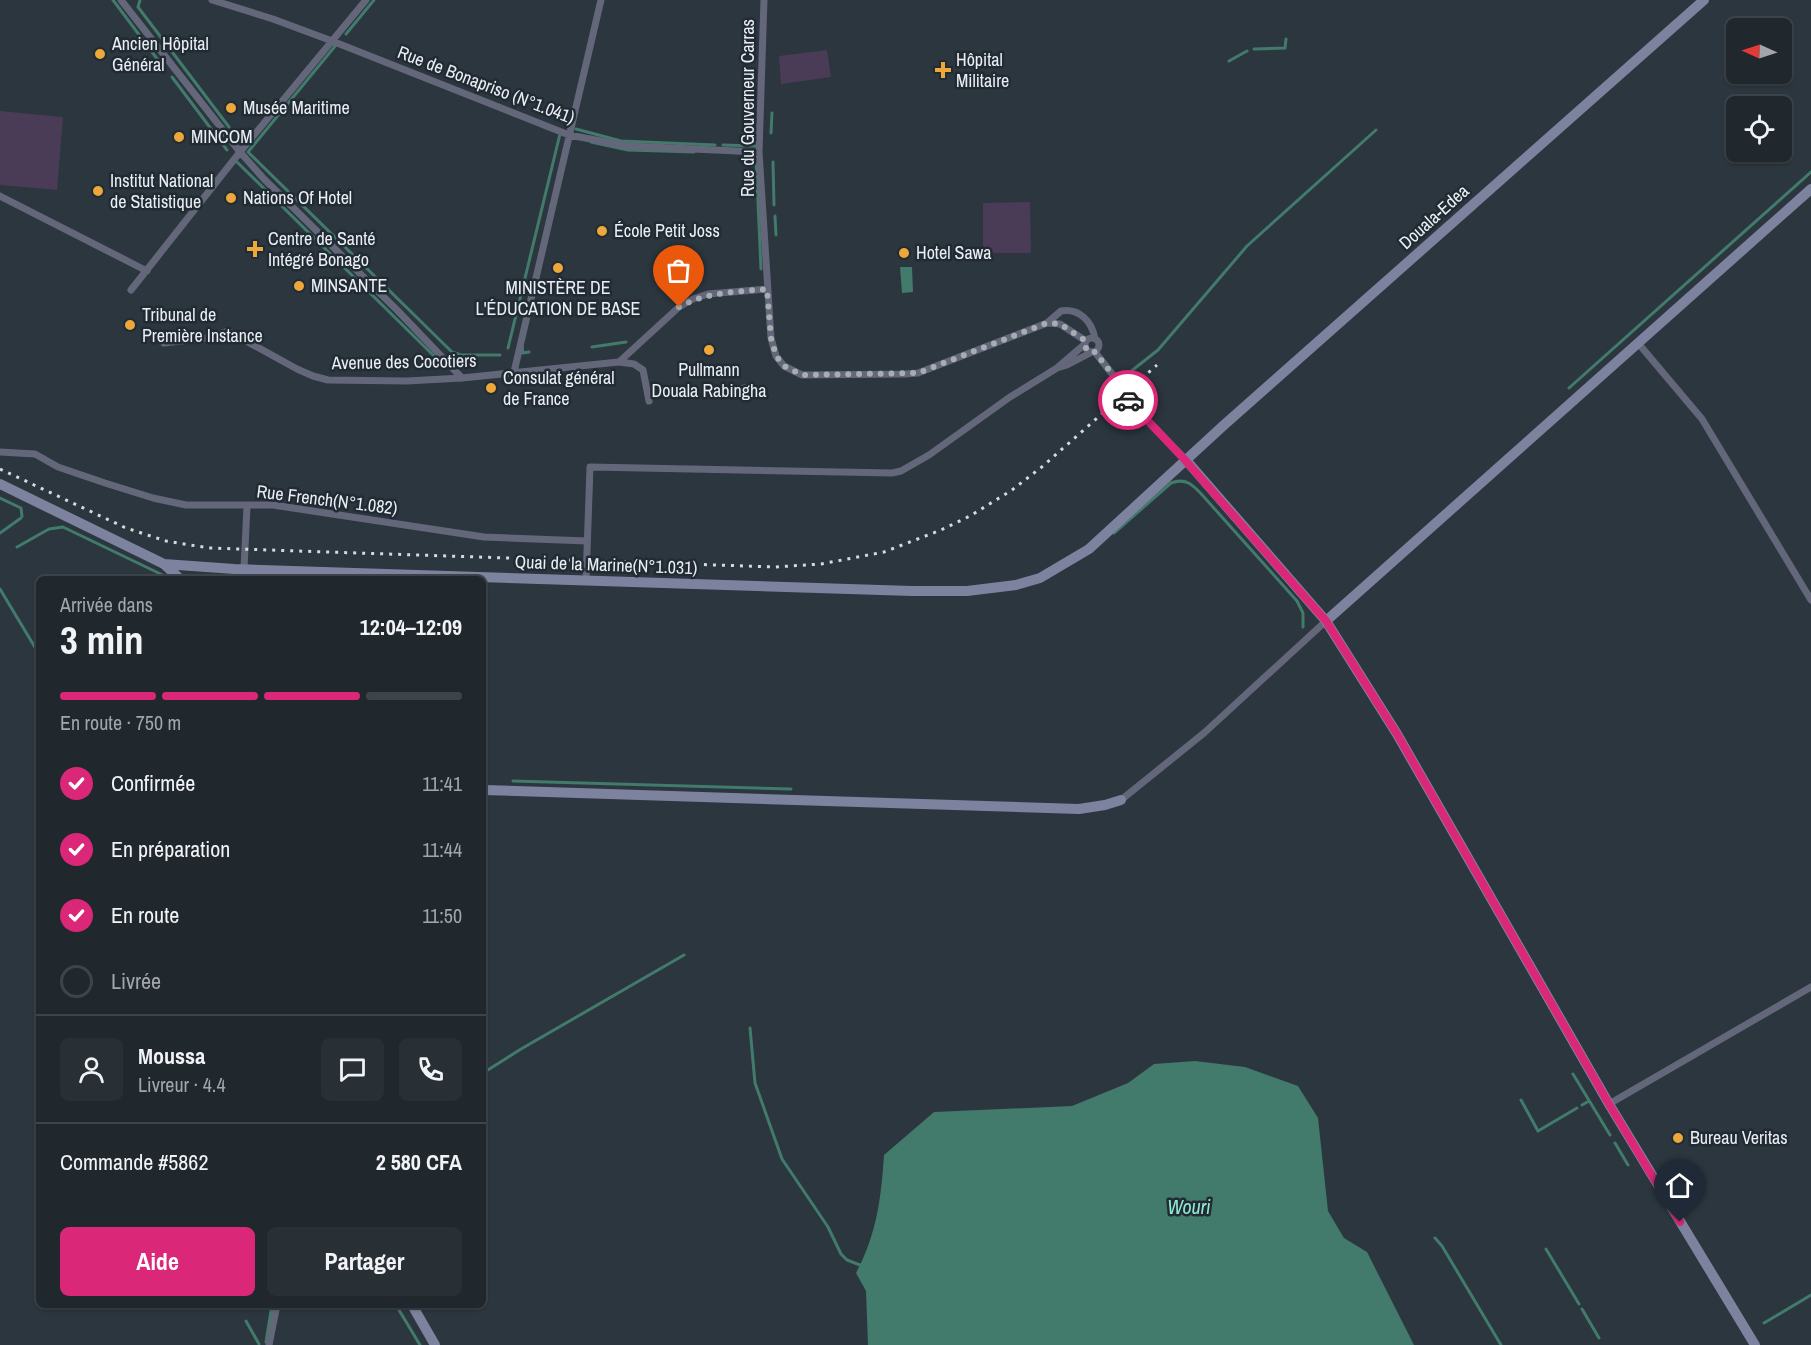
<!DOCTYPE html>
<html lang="fr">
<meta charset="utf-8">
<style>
:root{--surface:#20282e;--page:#283036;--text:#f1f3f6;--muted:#a2a6aa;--line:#3d444a;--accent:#db2777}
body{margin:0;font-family:"Archivo Narrow",sans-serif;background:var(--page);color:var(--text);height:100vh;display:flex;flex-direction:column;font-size:22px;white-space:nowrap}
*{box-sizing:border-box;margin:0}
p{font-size:20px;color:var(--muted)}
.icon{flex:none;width:33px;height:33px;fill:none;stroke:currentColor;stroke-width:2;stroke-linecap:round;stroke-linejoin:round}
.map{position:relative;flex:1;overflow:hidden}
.drawer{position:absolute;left:36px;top:576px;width:450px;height:732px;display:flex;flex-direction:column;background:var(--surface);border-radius:9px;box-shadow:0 2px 4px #0004,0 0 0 2px var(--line)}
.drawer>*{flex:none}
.needle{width:39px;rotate:273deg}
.controls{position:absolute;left:1726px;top:18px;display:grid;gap:12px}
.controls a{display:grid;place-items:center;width:66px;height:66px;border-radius:9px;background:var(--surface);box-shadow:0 2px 4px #0004,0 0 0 2px var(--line);font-size:30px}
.pin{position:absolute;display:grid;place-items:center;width:51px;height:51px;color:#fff;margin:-62px -26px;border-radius:50% 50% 50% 0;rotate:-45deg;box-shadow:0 0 6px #0007}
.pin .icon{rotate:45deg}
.courier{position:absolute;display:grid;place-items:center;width:60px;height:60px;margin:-30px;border:4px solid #db2777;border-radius:50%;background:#fff;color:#222;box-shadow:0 2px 8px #0007}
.overview em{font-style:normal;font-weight:700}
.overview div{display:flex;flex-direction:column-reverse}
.overview{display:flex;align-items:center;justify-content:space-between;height:102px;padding:0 24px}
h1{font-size:39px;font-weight:700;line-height:45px}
.bar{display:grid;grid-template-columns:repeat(4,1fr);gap:9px 6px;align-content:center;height:72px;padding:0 24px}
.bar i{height:8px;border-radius:4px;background:var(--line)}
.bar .active{background:var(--accent)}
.bar p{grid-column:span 4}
.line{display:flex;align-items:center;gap:15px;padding:0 24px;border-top:2px solid var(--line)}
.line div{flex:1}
.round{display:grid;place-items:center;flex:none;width:63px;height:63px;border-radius:9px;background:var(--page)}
ol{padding:0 24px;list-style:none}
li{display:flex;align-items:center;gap:18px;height:66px}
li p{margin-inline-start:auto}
li .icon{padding:6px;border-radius:50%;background:var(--accent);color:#fff;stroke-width:4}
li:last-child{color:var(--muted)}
li i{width:33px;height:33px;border:3px solid var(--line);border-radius:50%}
.cta{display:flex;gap:12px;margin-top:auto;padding:12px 24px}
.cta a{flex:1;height:69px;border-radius:9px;background:var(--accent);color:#fff;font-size:24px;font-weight:700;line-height:69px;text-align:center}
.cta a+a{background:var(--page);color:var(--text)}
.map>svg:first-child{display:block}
.green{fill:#4a3c56}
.water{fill:#427a6b}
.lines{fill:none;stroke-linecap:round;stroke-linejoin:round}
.stream{stroke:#427a6b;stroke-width:3}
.street{stroke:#636779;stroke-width:7}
.secondary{stroke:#7d839f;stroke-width:10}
.rail{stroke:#d4dadf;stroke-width:3;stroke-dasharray:3 6;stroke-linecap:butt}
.done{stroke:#a6aeb4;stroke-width:6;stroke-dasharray:0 10.8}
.route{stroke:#db2777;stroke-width:8}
.poi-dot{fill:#eda83b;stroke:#222b33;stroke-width:2}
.labels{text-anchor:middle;stroke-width:5;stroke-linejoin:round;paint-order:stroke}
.poi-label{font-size:18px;fill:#e9eff4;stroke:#222b33;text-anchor:start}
.street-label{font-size:18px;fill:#e9eff4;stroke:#222b33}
.water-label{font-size:20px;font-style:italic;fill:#90ebd3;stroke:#222b33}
</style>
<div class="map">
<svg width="1811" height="1345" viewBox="0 0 1811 1345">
<rect width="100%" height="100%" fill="#2b363e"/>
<path class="green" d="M 827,50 L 831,77 L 781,84 L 779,56 Z
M 0,111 L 63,117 L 57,190 L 0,185 Z
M 1030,202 L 1031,253 L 983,253 L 983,203 Z"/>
<path class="water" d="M 900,267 L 912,267 L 913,292 L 902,293 Z
M 750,383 L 752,392 L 727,398 L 725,389 Z
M 1195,1061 L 1245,1067 L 1298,1086 L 1318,1118 L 1328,1211 L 1344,1238 L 1367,1252 L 1414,1345 L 868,1345 L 866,1291 L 856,1273 C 877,1233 881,1199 884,1155 L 934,1112 L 1072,1106 L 1128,1083 L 1154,1064 Z"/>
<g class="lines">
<path class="stream" d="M 113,0 L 158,60
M 140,0 L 138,7 L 229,127
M 346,34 L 374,0
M 336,45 L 248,152 L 452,352 L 461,355 L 500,355
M 1254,49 L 1285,48 L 1286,39
M 1229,61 L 1247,51
M 172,77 L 227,150
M 576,129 L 621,141 L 715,145
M 771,133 L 772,113
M 591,142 L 628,150 L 694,152
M 723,145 L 755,146
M 752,155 L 756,158 L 761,269
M 236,161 L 434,356
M 773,162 L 774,205
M 775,216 L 776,235
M 522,346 L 523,353 L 529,352
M 592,347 L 626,342
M 508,348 L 560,134
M 1125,376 L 1158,350 L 1247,246 L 1376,130
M 1569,388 L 1811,172
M 0,498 L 21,508 L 22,516
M 0,533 L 21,518
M 1114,533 L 1171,483 C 1187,477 1194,486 1204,497 L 1297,601 L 1303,613 L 1303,627
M 17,547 L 49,529 L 63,527 L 171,579
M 0,589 L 39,654
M 513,781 L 791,789
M 750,1028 L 755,1083 L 782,1159 L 828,1227 L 841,1254 L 847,1260 L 860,1265
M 483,1073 L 521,1049 L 684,955
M 1573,1074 L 1610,1135
M 1521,1100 L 1538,1131 L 1577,1108
M 1582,1105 L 1589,1101
M 1615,1143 L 1628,1165
M 1435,1238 L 1442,1246 L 1501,1345
M 1546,1249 L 1579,1304
M 396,1305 L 420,1345
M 1582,1309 L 1599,1338
M 246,1321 L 259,1344
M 1764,1323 L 1811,1295
M 266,1342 L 272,1305"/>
<path class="street" d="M 121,0 L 240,152 L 264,179 L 397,310 L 462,378
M 212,0 L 273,19 L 332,41 L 569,135 L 628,146 L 759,152
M 764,0 L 759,152 L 771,338 L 776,356 L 784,366 L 802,375 L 905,374 L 918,373 L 1047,323 L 1060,324 L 1086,341
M 0,196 L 147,271
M 131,290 L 240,152 L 366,0
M 1047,323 L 1061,311 C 1079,308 1092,321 1095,339
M1085 345a7 7 0 1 1 14 0a7 7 0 1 1-14 0Z
M 164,343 L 206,338 L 228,331 L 297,369 L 313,376 L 328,380 L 407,381 L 462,378 L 619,362 L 679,307 L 693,299 L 708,294 L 767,289
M 1638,343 L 1702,419 L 1811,600
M 1095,352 L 1116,379 L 1128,400 L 1186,460
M 619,362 L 634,364 L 643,370 L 649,401
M 1057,368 L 1067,365 L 1092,352
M 514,372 L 601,0
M 0,452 L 35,454 L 58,467 L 105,483 L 153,498 L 186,505 L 273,505 L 484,537 L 587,541
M 244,569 L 247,506
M 586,580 L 590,467 L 892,473 L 901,471 L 929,455 L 1010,397 L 1057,368 L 1085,344
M 1121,800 L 1204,733 L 1326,621
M 1609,1104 L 1811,987
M 269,1345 L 277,1305"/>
<path class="secondary" d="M 1186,460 L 1326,621 L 1397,734 L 1609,1104 L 1755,1345
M 0,484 L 164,564 L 234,569 L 912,591 L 967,591 L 1016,585 L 1040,578 L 1089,549 L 1224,425 L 1704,0
M 164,564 L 180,579
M 1326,621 L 1811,189
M 483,790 L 1079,809 L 1105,805 L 1121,800
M 412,1305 L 435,1345"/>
<path class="rail" d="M 0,469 L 126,528 L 166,541 L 209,548 L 775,567 L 821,564 L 884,552 L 941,530 L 970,516 L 1012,490 L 1043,466 L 1157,365"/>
</g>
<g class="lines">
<path class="done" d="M 679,307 C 706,292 736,292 767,289 L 771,338 L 776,356 L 784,366 L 802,375 L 918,373 L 1047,323 L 1060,324 L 1086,341 L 1086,350 L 1095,352 L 1116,379 L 1128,400"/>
<path class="route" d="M 1128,400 L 1185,460 L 1326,621 L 1397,734 L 1609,1104 L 1680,1222"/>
</g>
<g class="poi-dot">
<circle cx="100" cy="54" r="6"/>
<path d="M940 61h6v6h6v6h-6v6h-6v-6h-6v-6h6z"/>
<circle cx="231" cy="108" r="6"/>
<circle cx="179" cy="137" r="6"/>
<circle cx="98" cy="191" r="6"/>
<circle cx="231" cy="198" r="6"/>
<circle cx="602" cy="231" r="6"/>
<path d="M252 240h6v6h6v6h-6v6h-6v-6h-6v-6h6z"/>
<circle cx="904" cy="253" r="6"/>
<circle cx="558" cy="268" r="6"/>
<circle cx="299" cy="286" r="6"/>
<circle cx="130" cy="325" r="6"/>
<circle cx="709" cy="350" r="6"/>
<circle cx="491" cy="388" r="6"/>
<circle cx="1678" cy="1138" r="6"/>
</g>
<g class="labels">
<g class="poi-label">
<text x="112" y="50">Ancien Hôpital<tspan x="112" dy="21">Général</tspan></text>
<text x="956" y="66">Hôpital<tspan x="956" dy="21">Militaire</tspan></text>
<text x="243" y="114">Musée Maritime</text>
<text x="191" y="143">MINCOM</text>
<text x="110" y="187">Institut National<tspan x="110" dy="21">de Statistique</tspan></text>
<text x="243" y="204">Nations Of Hotel</text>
<text x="614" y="237">École Petit Joss</text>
<text x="268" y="245">Centre de Santé<tspan x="268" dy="21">Intégré Bonago</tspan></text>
<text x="916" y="259">Hotel Sawa</text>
<text x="311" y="292">MINSANTE</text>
<text x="558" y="294" text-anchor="middle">MINISTÈRE DE<tspan x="558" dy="21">L'ÉDUCATION DE BASE</tspan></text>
<text x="142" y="321">Tribunal de<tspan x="142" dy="21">Première Instance</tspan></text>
<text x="709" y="376" text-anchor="middle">Pullmann<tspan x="709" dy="21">Douala Rabingha</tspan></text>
<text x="503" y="384">Consulat général<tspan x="503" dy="21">de France</tspan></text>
<text x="1690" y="1144">Bureau Veritas</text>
</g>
<g class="street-label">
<text transform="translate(486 85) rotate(21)" y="6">Rue de Bonapriso (N°1.041)</text>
<text transform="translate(748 108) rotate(-90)" y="6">Rue du Gouverneur Carras</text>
<text transform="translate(1434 217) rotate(-42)" y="6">Douala-Edea</text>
<text transform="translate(404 362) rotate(-1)" y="6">Avenue des Cocotiers</text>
<text transform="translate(327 500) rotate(7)" y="6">Rue French(N°1.082)</text>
<text transform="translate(606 565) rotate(2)" y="6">Quai de la Marine(N°1.031)</text>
</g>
<g class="water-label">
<text x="1189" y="1214">Wouri</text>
</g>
</g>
</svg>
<div class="controls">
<a><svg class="needle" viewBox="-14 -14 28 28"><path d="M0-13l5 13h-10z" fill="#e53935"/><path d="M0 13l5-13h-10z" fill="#a2a6aa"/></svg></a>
<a><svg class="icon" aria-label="locate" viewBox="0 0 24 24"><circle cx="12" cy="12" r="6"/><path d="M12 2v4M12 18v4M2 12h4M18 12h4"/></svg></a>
</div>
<div class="pin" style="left:679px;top:307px;background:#ea580c"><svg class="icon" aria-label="bag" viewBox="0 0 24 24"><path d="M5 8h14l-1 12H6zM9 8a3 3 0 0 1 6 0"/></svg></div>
<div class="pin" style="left:1680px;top:1222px;background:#1f2937"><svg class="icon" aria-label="home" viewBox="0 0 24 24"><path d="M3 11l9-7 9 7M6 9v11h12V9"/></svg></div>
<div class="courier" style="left:1128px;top:400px"><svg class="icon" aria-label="car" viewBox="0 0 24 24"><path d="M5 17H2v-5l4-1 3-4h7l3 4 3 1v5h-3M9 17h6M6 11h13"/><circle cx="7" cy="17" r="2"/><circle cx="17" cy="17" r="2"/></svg></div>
<section class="drawer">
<div class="overview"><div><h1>3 min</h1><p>Arrivée dans</p></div><em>12:04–12:09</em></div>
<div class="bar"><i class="active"></i><i class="active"></i><i class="active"></i><i></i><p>En route · 750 m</p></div>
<ol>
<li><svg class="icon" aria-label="check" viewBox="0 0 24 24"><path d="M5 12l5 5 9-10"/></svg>Confirmée<p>11:41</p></li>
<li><svg class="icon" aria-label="check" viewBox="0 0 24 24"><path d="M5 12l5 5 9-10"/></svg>En préparation<p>11:44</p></li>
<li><svg class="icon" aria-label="check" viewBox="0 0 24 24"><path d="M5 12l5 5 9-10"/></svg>En route<p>11:50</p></li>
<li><i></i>Livrée</li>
</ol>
<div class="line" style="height:108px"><a class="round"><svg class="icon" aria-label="person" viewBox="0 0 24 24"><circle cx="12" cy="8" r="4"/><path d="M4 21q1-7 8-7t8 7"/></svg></a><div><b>Moussa</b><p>Livreur · 4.4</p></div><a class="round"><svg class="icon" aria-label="chat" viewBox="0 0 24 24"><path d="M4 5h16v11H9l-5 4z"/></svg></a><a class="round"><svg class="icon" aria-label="phone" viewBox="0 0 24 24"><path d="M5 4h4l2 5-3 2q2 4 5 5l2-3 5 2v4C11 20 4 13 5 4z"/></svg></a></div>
<div class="line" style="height:78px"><div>Commande #5862</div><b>2 580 CFA</b></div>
<div class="cta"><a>Aide</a><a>Partager</a></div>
</section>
</div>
